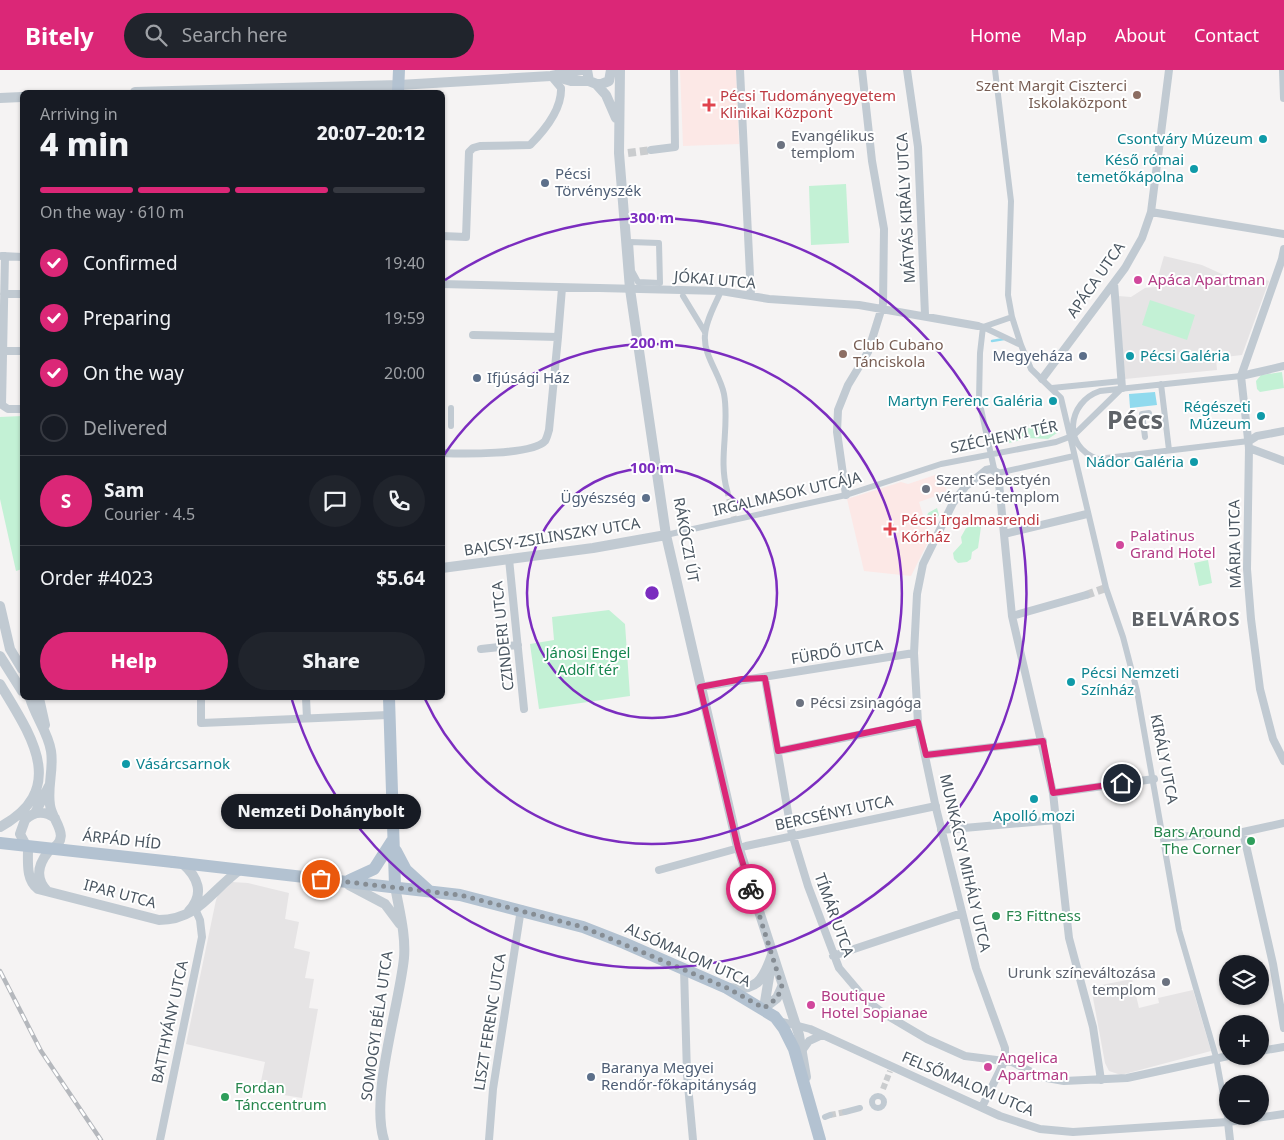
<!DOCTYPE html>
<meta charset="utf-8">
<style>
:root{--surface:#171b24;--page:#20242c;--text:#f1f3f6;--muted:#9ea1a6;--line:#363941;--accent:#db2777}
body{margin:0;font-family:"Noto Sans",sans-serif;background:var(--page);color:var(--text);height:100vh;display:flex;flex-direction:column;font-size:19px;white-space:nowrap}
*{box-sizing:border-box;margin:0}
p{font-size:16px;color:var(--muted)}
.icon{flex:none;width:28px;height:28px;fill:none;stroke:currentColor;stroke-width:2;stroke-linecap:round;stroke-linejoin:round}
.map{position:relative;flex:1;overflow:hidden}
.drawer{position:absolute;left:20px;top:20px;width:425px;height:610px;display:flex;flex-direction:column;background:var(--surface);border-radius:8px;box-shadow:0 1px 4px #0004}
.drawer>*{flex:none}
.tools{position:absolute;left:1219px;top:885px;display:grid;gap:10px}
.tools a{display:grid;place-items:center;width:50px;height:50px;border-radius:50%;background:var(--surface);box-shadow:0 1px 4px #0004;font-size:25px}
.pin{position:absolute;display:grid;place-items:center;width:42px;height:42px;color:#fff;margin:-21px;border:2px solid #fff;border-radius:50%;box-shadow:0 1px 5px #0007}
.courier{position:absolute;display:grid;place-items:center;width:50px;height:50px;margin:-25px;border:4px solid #db2777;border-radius:50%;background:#fff;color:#222;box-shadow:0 1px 6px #0007}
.bubble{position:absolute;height:35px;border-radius:18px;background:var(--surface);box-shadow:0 1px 4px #0004;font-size:16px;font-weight:800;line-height:35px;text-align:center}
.overview em{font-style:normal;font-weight:800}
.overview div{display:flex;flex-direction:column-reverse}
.overview{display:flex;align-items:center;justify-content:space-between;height:85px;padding:0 20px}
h1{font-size:32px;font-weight:800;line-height:38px}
.bar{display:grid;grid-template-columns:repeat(4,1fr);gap:8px 5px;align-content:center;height:60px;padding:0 20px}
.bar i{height:6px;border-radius:4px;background:var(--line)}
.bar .current{background:var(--accent)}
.bar p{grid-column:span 4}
.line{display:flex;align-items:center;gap:12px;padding:0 20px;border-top:1px solid var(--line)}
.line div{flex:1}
.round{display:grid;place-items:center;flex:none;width:52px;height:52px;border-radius:26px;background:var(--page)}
ol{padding:0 20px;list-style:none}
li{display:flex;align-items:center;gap:15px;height:55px}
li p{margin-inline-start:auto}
li .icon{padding:5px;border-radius:50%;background:var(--accent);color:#fff;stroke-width:4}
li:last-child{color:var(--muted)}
li i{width:28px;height:28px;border:2px solid var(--line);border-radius:50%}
.button{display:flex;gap:10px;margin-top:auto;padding:10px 20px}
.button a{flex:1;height:58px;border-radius:30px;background:var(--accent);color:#fff;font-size:20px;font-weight:800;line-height:58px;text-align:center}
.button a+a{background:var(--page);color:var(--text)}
header{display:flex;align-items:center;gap:30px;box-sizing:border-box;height:70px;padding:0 25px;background:var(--accent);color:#fff}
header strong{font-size:24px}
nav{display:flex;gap:28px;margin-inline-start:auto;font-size:18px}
.search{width:350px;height:45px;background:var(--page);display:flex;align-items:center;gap:12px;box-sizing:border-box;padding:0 18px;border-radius:28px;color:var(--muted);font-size:19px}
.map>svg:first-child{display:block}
.education{fill:#e6e4e5}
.medical{fill:#fce8e6}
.green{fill:#c3f1d5}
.water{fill:#90daee}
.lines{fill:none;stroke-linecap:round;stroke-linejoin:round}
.stream{stroke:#90daee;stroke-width:2.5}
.pedestrian-tunnel{stroke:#caccce;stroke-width:6;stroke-dasharray:6 3;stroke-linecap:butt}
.minor-tunnel{stroke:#caccce;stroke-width:8;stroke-dasharray:8 4;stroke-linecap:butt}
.pedestrian{stroke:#c1cad2;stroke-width:6}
.minor{stroke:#c1cad2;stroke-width:8}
.tertiary{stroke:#c1cad2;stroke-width:10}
.primary{stroke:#b3c2d1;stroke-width:12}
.rail-casing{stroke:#b5b8bd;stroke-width:4.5}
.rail{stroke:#fff;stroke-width:2.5;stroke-dasharray:8;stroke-linecap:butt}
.primary-bridge{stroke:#b3c2d1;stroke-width:12}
.done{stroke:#868d94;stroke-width:5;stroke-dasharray:0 9}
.route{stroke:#db2777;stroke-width:6}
.ring{fill:none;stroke:#7b2cbf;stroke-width:2.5}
.education-dot{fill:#8d6e63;stroke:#fff;stroke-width:2}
.health-dot{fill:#e0444e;stroke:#fff;stroke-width:2}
.culture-dot{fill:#0f9aa8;stroke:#fff;stroke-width:2}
.worship-dot{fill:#6b7280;stroke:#fff;stroke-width:2}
.service-dot{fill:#5c6f8a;stroke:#fff;stroke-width:2}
.hotel-dot{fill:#d1479c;stroke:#fff;stroke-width:2}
.leisure-dot{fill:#2e9e5b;stroke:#fff;stroke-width:2}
.labels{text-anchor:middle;stroke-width:4;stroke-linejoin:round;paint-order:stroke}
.education-label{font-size:15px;fill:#785e54;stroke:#fff;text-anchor:end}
.health-label{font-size:15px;fill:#be3a42;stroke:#fff;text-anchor:start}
.worship-label{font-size:15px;fill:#5b616d;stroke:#fff;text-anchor:start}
.culture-label{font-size:15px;fill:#0d838f;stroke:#fff;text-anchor:end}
.service-label{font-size:15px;fill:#4e5e75;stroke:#fff;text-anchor:start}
.street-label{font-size:15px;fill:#4a5661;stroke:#fff}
.hotel-label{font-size:15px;fill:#b23c85;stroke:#fff;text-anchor:start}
.park-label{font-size:15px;fill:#17864f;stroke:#fff}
.leisure-label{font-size:15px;fill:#27864d;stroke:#fff;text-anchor:start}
.district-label{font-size:20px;font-weight:bold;letter-spacing:1px;fill:#5f6368;stroke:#fff}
.town-label{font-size:25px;font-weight:bold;fill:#5f6368;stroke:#fff}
.centre{fill:#7b2cbf;stroke:#fff;stroke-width:2.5}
.ring-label{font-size:15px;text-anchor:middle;font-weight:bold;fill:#7b2cbf;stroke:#fff;stroke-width:4;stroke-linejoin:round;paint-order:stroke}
</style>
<header>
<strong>Bitely</strong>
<div class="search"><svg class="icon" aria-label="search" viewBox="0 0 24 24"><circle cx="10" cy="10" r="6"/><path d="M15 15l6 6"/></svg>Search here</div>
<nav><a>Home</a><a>Map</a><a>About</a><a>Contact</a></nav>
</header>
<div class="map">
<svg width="1284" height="1070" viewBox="0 0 1284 1070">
<rect width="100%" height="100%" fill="#f5f3f3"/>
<path class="education" d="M 1164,186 L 1202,195 L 1224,205 L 1251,209 L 1253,206 L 1269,211 L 1242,285 L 1216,288 L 1217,300 L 1125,309 L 1118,226 L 1131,227 L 1145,218 L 1155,217 Z
M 232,812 L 248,813 L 289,823 L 285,849 L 299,852 L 294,878 L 310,882 L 305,908 L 314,909 L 309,938 L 318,939 L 302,1028 L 259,1021 L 265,992 L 186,974 L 216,830 L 218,825 Z
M 1132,909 L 1139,938 L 1159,933 L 1158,928 L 1193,920 L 1211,981 L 1121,1005 L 1109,1001 L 1105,993 L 1091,917 Z"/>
<path class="medical" d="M 680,0 L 736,0 L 739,74 L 683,76 Z
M 941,403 L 947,422 L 919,432 L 930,468 L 911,506 L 864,501 L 847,429 L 901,412 L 908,414 Z"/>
<path class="green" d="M 846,114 L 849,173 L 811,175 L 809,116 Z
M 1150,230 L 1195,245 L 1187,270 L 1142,255 Z
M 1282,302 L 1284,318 L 1260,322 L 1257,319 L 1256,311 L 1261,305 Z
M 22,346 L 22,499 L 16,501 L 0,429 L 0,347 Z
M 1054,355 L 1057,357 L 1057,363 L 1048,369 L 1028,368 L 1009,373 L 1004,370 L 1003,366 L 1006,361 Z
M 937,438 L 939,445 L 934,453 L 927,447 L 928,443 Z
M 977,454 L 981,457 L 978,478 L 972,482 L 971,489 L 967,492 L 958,493 L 954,489 L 953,483 L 962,473 L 961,467 L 966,458 Z
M 1208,490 L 1212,513 L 1199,516 L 1194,493 Z
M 609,540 L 625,554 L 630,626 L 539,639 L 530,574 L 554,570 L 552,547 Z"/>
<path class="water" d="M 1155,322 L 1157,335 L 1130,338 L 1129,324 Z"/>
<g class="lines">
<path class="stream" d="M 992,271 L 1004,269"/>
<path class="pedestrian-tunnel" d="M 727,420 L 734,448
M 883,1019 L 890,1001
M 830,1045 L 845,1042"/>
<path class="minor-tunnel" d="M 628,83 L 651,80
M 1086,525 L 1106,518"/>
<path class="pedestrian" d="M 995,0 L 1011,131 L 1008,225 L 1012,247 L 1021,275 L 1031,299 L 1061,328 L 1106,518 L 1123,567 L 1137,621 L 1179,860 L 1216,987 L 1228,1052
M 630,172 L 659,173 L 660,213 L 638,212 L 632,201 Z
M 721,221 C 715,235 706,250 705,265 C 703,285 720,304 724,324 C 730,356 718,389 727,420
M 683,226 L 705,262
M 981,256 L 1021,275
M 1241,306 L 1100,321 C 1067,332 1062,377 1098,389 L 1249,371
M 1161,314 L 1169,380
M 1052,318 L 1122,311
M 451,356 L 451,338
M 1073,366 L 1122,318
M 1145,367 L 1142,344 L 1149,343
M 995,403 L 979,330 L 980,283 L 983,257 L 1012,247
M 998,403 L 1074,386
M 666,465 L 846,425 L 941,394 L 1056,372 L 1072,366
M872 1032a6 6 0 1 1 12 0a6 6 0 1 1-12 0Z
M 845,1042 L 860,1038
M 825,1047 L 830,1045"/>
<path class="minor" d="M 740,0 L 751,226
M 907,0 L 918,77 L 925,245
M 1283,0 L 1284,28
M 651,80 L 675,77 L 674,0
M 1151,142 L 1284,164
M 442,166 L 466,167 L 469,82 L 473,78 L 480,76 L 530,75 C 544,61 562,39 561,18 L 551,6
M 1284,179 L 1282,189 L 1241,306 L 1249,378 L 1247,499 L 1251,549 L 1260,619 L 1273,669 L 1284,691
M 2,186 L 22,187
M 5,186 L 2,335 L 8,339 L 22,339
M 1114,213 L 1122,318
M 442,214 L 721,221 L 769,229 L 859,235 L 978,256
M 4,224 L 22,224
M 473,265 L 558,267 L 562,218
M 4,281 L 22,281
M 1241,306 L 1284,296
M 1042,309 L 1125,198 L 1142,168 L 1151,142 L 1169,0
M 1249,371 L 1257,366 L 1284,361
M 1249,378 L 1284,391
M 442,383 C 461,384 533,385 545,371 C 547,368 548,363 549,360 L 558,267
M 846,425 L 837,362 L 838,340 L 848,315 L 868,282 L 883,234 L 884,159 L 872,91 L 862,0
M 1004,464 L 1087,444
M 509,489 L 524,639
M 1012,546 L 1086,525
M 481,579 L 518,575
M 765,608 L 791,760 L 808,816 L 839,898 L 867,931 L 883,943 L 927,969 L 965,986 L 1012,992 L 1041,1007 L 1064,1011 L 1127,1008 L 1228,986
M 700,617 L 914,583
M 201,628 L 201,653 L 388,645
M 306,628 L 307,648
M 778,681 L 918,653
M 926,685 L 1043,671
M 1053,723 L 1154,709
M 941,760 L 1056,750
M 1243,762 L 1273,894 L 1284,958
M 1164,768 L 1243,762 L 1284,753
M 659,800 L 746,776 L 936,736
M 833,886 L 962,843
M 684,899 L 687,1004 L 693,1070
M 779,951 L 810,959 L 1000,1046 L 1040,1059 L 1073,1062 L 1228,1052 L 1284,1044
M 802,981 L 809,971 L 822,965
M 1260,981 L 1284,977
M 982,1037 L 1005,990 L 1005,978 L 976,898 L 936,738 L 918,653 L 914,583 L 917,524 L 923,494 L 953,433 L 965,417 L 986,400 L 991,399 L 998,403 L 1012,546 L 1053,723 L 1069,868 L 1093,957 L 1101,1010
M 1228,1052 L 1230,1070
M 160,1070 L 202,867 L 200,850 L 196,841
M 489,1070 L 493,1019 L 521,839"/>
<path class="tertiary" d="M 587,0 L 589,11 L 599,15 L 609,11 L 611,0
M 620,0 L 619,83 L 630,219 L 666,465 L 737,773 L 799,965 L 806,1007
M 557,7 L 571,11 L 589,11
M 597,15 L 606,25 L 616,48
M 135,22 L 399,15 L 551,6 L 581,0
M 0,28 L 22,27
M 442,498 L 593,478 L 666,465
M 0,536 L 10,579 L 22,599
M 0,586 L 22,621
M 0,614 C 30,664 70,719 0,757
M 30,628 C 35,646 48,662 51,681 C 54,699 47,717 50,735 C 52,752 74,767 49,781
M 39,628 L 45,655
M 35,743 L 49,716
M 28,779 C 28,793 26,810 38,819 L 159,850 C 199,850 211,820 241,799
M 28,779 L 20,764 L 25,750 C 34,741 45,741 55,748
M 182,793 C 198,807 205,824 189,841
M 349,815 L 385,834 L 400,854
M 47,821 C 35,808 38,795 48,782
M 727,918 C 757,921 763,911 772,885
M 764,938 L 770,901
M 764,938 L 777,928 L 782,917
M 384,1070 C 370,1026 399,937 404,888 C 406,864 399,840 395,816"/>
<path class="primary" d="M 398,22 L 399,0
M 389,628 L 395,816
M 396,781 L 406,800 L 428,820
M 173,792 L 460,825 L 583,857 L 624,873 L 727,918 L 775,947 L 784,959 L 794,979 L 820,1070
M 350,810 L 374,799 L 392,771"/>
<g class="rail-casing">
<path id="rail" d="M 0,901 L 41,981 L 101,1070"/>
</g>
<use href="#rail" class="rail"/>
<path class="primary-bridge" d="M 0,773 L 173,792"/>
</g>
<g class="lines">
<path class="done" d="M 321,809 L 460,825 L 583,857 L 727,918 L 764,938 L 777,928 L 782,917 L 751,819"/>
<path class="route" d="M 751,819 L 738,778 L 700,617 L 742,609 L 765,608 L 778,681 L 918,652 L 926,685 L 1043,671 L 1053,723 L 1122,713"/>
</g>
<g class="ring">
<circle cx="652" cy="523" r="125"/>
<path d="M444 385A250 250 0 1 1 425 629"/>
<path d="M445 210A375 375 0 1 1 292 630"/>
</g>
<g class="education-dot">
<circle cx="1137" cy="25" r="5"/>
<circle cx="843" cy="284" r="5"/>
</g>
<g class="health-dot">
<path d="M706.5 27.5h5v5h5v5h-5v5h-5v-5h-5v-5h5z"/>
<path d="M887.5 451.5h5v5h5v5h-5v5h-5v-5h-5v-5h5z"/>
</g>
<g class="culture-dot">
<circle cx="1263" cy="69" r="5"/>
<circle cx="1194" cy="99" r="5"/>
<circle cx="1130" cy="286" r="5"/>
<circle cx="1053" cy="331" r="5"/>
<circle cx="1261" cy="346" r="5"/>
<circle cx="1194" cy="392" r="5"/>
<circle cx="1071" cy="612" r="5"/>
<circle cx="126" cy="694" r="5"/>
<circle cx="1034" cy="729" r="5"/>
</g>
<g class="worship-dot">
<circle cx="781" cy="75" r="5"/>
<circle cx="926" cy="419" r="5"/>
<circle cx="800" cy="633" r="5"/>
<circle cx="1166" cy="912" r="5"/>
</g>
<g class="service-dot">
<circle cx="545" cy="113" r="5"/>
<circle cx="1083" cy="286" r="5"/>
<circle cx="477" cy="308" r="5"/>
<circle cx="646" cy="428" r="5"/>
<circle cx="591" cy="1007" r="5"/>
</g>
<g class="hotel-dot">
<circle cx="1138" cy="210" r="5"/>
<circle cx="1120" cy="475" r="5"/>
<circle cx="811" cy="935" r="5"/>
<circle cx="988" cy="997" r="5"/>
</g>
<g class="leisure-dot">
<circle cx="1251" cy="771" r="5"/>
<circle cx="996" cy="846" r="5"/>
<circle cx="225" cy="1027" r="5"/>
</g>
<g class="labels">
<g class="education-label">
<text x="1127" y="21">Szent Margit Ciszterci<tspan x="1127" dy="17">Iskolaközpont</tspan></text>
<text x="853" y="280" text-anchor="start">Club Cubano<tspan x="853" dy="17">Tánciskola</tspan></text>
</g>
<g class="health-label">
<text x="720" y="31">Pécsi Tudományegyetem<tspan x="720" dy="17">Klinikai Központ</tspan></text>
<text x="901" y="455">Pécsi Irgalmasrendi<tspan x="901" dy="17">Kórház</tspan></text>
</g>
<g class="worship-label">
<text x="791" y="71">Evangélikus<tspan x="791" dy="17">templom</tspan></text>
<text x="936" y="415">Szent Sebestyén<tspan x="936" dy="17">vértanú-templom</tspan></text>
<text x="810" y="638">Pécsi zsinagóga</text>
<text x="1156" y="908" text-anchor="end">Urunk színeváltozása<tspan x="1156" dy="17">templom</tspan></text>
</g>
<g class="culture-label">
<text x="1253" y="74">Csontváry Múzeum</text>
<text x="1184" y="95">Késő római<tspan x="1184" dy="17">temetőkápolna</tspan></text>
<text x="1140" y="291" text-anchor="start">Pécsi Galéria</text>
<text x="1043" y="336">Martyn Ferenc Galéria</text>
<text x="1251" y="342">Régészeti<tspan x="1251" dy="17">Múzeum</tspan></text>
<text x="1184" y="397">Nádor Galéria</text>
<text x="1081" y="608" text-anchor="start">Pécsi Nemzeti<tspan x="1081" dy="17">Színház</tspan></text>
<text x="136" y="699" text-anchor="start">Vásárcsarnok</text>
<text x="1034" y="751" text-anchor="middle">Apolló mozi</text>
</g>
<g class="service-label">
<text x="555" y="109">Pécsi<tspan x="555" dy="17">Törvényszék</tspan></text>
<text x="1073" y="291" text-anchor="end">Megyeháza</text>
<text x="487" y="313">Ifjúsági Ház</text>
<text x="636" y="433" text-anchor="end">Ügyészség</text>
<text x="601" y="1003">Baranya Megyei<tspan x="601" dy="17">Rendőr-főkapitányság</tspan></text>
</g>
<g class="street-label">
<text transform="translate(906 138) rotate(-93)" y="5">MÁTYÁS KIRÁLY UTCA</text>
<text transform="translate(715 210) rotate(5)" y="5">JÓKAI UTCA</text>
<text transform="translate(1096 210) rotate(-55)" y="5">APÁCA UTCA</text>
<text transform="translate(1004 367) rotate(-12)" y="5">SZÉCHENYI TÉR</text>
<text transform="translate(787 424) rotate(-13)" y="5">IRGALMASOK UTCÁJA</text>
<text transform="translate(552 467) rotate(-9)" y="5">BAJCSY-ZSILINSZKY UTCA</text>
<text transform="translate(686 470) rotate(80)" y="5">RÁKÓCZI ÚT</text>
<text transform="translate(1235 474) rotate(-91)" y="5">MÁRIA UTCA</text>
<text transform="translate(503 566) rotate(-96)" y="5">CZINDERI UTCA</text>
<text transform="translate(837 582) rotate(-9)" y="5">FÜRDŐ UTCA</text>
<text transform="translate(1164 689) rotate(79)" y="5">KIRÁLY UTCA</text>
<text transform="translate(834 743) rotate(-12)" y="5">BERCSÉNYI UTCA</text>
<text transform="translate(122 770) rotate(6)" y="5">ÁRPÁD HÍD</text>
<text transform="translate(965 793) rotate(77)" y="5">MUNKÁCSY MIHÁLY UTCA</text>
<text transform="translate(120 824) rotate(15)" y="5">IPAR UTCA</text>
<text transform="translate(834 845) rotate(70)" y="5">TÍMÁR UTCA</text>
<text transform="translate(688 885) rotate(24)" y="5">ALSÓMALOM UTCA</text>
<text transform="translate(170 952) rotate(-78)" y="5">BATTHYÁNY UTCA</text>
<text transform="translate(490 952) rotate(-81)" y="5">LISZT FERENC UTCA</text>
<text transform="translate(377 956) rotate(-82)" y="5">SOMOGYI BÉLA UTCA</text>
<text transform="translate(968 1014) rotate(23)" y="5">FELSŐMALOM UTCA</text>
</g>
<g class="hotel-label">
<text x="1148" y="215">Apáca Apartman</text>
<text x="1130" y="471">Palatinus<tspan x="1130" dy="17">Grand Hotel</tspan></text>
<text x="821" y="931">Boutique<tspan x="821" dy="17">Hotel Sopianae</tspan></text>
<text x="998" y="993">Angelica<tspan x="998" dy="17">Apartman</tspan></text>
</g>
<g class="park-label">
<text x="588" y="588">Jánosi Engel<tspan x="588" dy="17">Adolf tér</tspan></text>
</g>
<g class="leisure-label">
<text x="1241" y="767" text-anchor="end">Bars Around<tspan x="1241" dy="17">The Corner</tspan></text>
<text x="1006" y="851">F3 Fittness</text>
<text x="235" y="1023">Fordan<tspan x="235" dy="17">Tánccentrum</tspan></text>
</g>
<g class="district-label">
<text x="1186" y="556">BELVÁROS</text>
</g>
<g class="town-label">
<text x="1135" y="359">Pécs</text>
</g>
</g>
<circle cx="652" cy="523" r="8" class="centre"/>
<g class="ring-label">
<text x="652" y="153">300 m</text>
<text x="652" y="278">200 m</text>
<text x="652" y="403">100 m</text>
</g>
</svg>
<div class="tools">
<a><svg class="icon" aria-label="layers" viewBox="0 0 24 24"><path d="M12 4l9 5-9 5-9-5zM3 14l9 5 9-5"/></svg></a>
<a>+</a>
<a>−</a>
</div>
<div class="pin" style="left:321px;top:809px;background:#ea580c"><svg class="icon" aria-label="bag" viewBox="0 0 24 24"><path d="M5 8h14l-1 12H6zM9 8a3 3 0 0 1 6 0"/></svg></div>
<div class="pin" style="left:1122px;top:713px;background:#1f2937"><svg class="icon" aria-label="home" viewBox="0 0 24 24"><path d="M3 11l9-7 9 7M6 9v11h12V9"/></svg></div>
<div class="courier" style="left:751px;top:819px"><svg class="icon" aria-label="bike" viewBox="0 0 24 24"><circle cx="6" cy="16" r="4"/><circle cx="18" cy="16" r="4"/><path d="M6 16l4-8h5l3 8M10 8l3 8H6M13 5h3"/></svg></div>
<div class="bubble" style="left:221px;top:724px;width:200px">Nemzeti Dohánybolt</div>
<section class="drawer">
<div class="overview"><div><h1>4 min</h1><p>Arriving in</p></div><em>20:07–20:12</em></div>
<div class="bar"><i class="current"></i><i class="current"></i><i class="current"></i><i></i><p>On the way · 610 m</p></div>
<ol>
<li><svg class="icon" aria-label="check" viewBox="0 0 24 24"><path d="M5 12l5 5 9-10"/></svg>Confirmed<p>19:40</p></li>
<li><svg class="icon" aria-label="check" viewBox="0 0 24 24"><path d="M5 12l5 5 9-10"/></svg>Preparing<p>19:59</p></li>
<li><svg class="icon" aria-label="check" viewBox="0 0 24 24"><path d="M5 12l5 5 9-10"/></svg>On the way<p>20:00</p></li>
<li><i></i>Delivered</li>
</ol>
<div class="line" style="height:90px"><b class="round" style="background:var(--accent);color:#fff">S</b><div><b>Sam</b><p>Courier · 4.5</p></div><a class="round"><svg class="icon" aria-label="chat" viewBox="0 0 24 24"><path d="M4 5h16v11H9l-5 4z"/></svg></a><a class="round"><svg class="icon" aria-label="phone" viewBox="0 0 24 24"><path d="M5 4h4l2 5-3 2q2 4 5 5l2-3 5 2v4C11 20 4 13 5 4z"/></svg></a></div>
<div class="line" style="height:65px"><div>Order #4023</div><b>$5.64</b></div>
<div class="button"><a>Help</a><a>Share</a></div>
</section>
</div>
